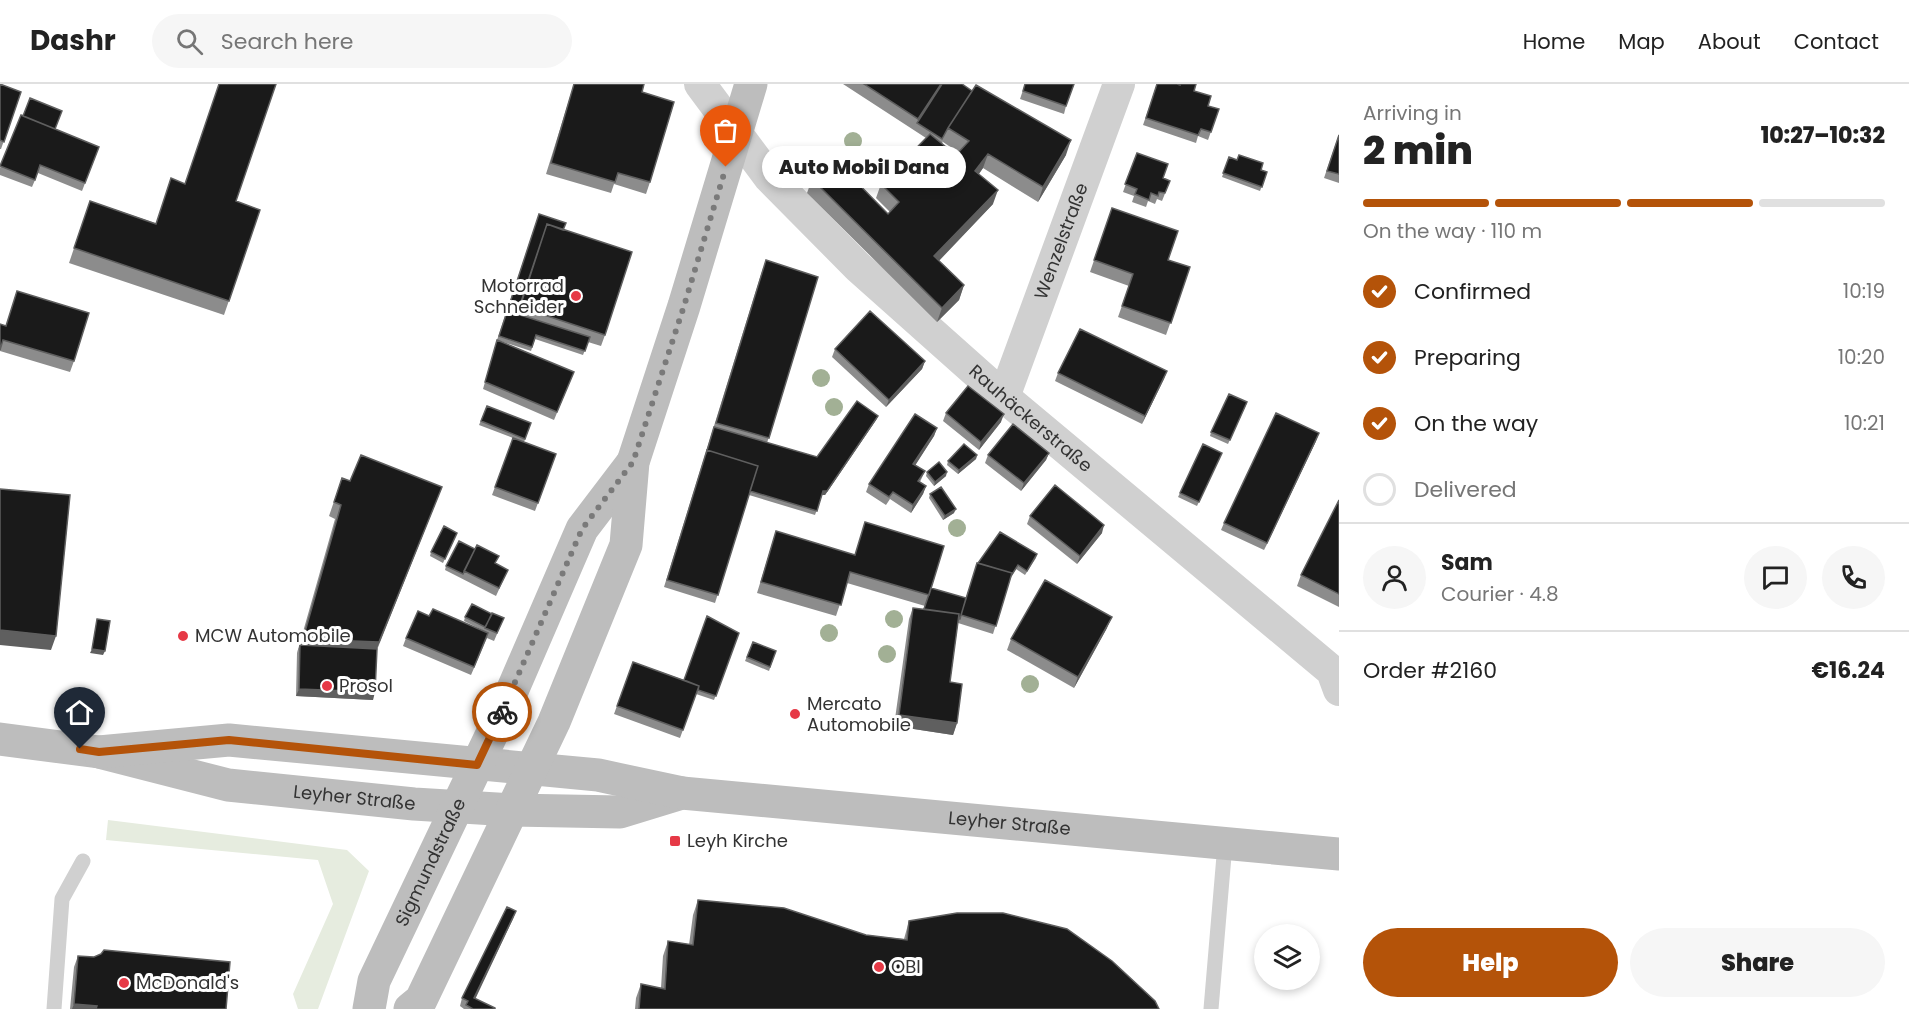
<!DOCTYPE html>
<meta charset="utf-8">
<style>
:root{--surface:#fff;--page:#f6f6f6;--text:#222;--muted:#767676;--line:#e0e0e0;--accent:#b45309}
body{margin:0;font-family:Poppins,sans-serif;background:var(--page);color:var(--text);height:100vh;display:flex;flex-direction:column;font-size:22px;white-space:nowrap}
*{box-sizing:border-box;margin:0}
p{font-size:20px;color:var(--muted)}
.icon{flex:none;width:33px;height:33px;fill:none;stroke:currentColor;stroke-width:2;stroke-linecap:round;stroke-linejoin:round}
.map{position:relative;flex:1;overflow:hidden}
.details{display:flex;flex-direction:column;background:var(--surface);width:570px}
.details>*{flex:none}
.controls{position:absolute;left:1254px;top:840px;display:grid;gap:12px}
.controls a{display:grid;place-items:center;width:66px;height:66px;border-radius:50%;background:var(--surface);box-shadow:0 3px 9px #0003;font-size:30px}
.pin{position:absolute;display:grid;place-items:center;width:51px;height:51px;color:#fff;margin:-62px -26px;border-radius:50% 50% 50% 0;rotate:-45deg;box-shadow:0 0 6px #0007}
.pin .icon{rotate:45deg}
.courier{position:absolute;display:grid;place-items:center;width:60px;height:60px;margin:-30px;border:4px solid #b45309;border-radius:50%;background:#fff;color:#222;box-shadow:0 2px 8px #0007}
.bubble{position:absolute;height:42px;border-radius:21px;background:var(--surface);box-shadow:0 3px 9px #0003;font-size:20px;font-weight:800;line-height:42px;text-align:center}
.summary em{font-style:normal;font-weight:800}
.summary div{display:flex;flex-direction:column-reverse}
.summary{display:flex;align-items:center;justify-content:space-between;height:102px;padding:0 24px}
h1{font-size:39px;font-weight:800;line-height:45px}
.bar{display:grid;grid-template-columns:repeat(4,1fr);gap:9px 6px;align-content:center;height:72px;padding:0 24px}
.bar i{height:8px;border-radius:4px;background:var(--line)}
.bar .selected{background:var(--accent)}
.bar p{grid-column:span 4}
.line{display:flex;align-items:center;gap:15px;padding:0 24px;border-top:2px solid var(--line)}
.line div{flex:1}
.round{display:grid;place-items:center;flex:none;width:63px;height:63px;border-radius:32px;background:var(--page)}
ol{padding:0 24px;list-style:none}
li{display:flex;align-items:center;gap:18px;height:66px}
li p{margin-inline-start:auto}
li .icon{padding:6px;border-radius:50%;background:var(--accent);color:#fff;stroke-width:4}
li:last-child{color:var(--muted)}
li i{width:33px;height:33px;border:3px solid var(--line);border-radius:50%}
.cta{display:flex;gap:12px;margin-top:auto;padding:12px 24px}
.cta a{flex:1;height:69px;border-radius:36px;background:var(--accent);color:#fff;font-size:24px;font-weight:800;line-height:69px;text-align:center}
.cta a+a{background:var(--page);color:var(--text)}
header{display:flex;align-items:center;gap:36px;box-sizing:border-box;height:84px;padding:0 30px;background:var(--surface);border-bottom:2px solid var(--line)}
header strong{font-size:28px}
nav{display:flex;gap:33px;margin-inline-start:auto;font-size:21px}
.search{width:420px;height:54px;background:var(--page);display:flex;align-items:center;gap:15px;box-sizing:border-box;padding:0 21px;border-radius:33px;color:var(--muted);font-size:22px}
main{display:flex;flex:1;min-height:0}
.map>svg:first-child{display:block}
.green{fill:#e6ecdf}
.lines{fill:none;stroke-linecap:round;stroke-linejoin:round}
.service{stroke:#d0d0d0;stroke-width:15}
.minor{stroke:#d0d0d0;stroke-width:32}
.secondary{stroke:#bdbdbd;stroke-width:33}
.tree{fill:#a2b095}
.wall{fill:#8c8c8c;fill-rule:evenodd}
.shaded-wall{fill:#5f5f5f}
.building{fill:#1a1a1a;stroke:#5f5f5f;stroke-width:1.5}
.done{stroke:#7a7a7a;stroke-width:6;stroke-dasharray:0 10.8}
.route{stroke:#b45309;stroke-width:8}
.poi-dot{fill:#e63946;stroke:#fff;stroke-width:2}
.labels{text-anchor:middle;stroke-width:6;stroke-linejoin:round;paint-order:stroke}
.street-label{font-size:18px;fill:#333;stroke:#fff}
.poi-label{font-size:18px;fill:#333;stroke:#fff;text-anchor:start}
</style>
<header>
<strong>Dashr</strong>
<div class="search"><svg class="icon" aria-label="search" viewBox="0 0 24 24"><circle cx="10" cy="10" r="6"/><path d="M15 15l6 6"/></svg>Search here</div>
<nav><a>Home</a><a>Map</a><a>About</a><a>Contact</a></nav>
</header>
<main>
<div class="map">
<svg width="1339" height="925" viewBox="0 0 1339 925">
<rect width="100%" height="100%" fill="#fff"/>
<path class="green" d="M 108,736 L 347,766 L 369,787 L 318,925 L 298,925 L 293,910 L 333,820 L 318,776 L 106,756 Z"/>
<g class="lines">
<path class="service" d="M 54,925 L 62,815 L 83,777
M 1211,925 L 1225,760"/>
<g class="minor">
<path id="s1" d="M 700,0 L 769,93 L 858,183 L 1004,313 L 1332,587 L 1339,606"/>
<path id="s2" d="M 1004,313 L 1119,0"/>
</g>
<g class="secondary">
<path id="s3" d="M 0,655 L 99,668 L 228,701 L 414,720 L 512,726 L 620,728 L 682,709"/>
<path id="s4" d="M 99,668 L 229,656 L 598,691 L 682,709 L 1339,770"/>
<path id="s5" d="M 369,925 L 374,897 L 509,614 L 582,445 L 633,378"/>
<path d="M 410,925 L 421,916 L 554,638 L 626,461 L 633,378 L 684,222 L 751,0"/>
</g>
</g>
<g class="tree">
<circle cx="853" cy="57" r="9"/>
<circle cx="821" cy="294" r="9"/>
<circle cx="834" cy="323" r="9"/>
<circle cx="957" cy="444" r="9"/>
<circle cx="894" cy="535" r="9"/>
<circle cx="829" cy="549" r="9"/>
<circle cx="887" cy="570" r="9"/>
<circle cx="1030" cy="600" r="9"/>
</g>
<path class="wall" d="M 0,0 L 21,8 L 1,65 L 0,65 Z
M 574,0 L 644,0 L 642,8 L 650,98 L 646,110 L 614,100 L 611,109 L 546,90 Z
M 843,0 L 962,0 L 1066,71 L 1038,118 L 983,84 L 979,90 L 993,120 L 939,177 L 964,201 L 959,216 L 937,238 L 807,109 L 812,95 L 888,130 L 890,128 L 876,114 L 881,100 L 926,54 ZM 943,57 L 943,58 L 958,68 L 956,71 L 942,60 Z
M 1025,0 L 1066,22 L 1064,30 L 1020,15 Z
M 1157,0 L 1208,22 L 1219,25 L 1208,56 L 1198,52 L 1196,59 L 1143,41 Z
M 21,31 L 99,63 L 82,107 L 38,89 L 32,103 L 0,91 L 0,84 Z
M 1339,50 L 1339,99 L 1324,94 Z
M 1137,69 L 1163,94 L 1170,97 L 1162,117 L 1157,115 L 1155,120 L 1148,117 L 1146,123 L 1132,118 L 1134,112 L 1123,108 Z
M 1229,73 L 1267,88 L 1260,107 L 1222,93 Z
M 90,117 L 155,139 L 236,117 L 260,126 L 224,231 L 69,179 Z
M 1112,124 L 1168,176 L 1190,183 L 1166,251 L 1118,233 L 1129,202 L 1090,188 Z
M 539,130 L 563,146 L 605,251 L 601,262 L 588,258 L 583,271 L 535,255 L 531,267 L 497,256 Z
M 763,184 L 818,193 L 767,359 L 817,373 L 878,332 L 876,336 L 825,411 L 822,411 L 815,431 L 749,411 L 715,519 L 664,503 Z
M 17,207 L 74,277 L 70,288 L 0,267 L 0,240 L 6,242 Z
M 497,256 L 574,288 L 554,336 L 483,305 Z
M 835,265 L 925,277 L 922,285 L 886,323 L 832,273 Z
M 1167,287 L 1142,340 L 1055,297 L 1058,289 Z
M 1247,319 L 1228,360 L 1210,352 L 1211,348 Z
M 487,322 L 531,339 L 524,358 L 556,370 L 535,427 L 492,411 L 513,354 L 479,341 Z
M 946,329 L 1001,338 L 979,366 L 943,337 Z
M 937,344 L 934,352 L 915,381 L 925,387 L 920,398 L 926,402 L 923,410 L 911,429 L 890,415 L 886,421 L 866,408 L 869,400 Z
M 1316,357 L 1264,466 L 1221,446 L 1224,439 Z
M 1049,369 L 1046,376 L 1021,407 L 985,379 L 988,371 Z
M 977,371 L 976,375 L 958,390 L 947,381 L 948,377 Z
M 1220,373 L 1197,422 L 1178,413 L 1180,409 Z
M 927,388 L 946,392 L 934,402 L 926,392 Z
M 342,394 L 350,397 L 442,403 L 377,566 L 373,616 L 296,612 L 297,569 L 335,435 L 329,432 Z
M 930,410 L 954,429 L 943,436 L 929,414 Z
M 1339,416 L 1339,523 L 1297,502 L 1301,491 Z
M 1030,432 L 1102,449 L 1077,480 L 1027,440 Z
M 865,438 L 931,504 L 966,514 L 977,479 L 1037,470 L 1036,474 L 1025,491 L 1016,485 L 1010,495 L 993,550 L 958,539 L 950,598 L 957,639 L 953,651 L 894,642 L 909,535 L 913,524 L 924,526 L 925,522 L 847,499 L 836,532 L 757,509 L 776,447 L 855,471 Z
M 457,449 L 443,479 L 430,472 L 431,468 Z
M 496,480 L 508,486 L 496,512 L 445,486 L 446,482 Z
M 492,530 L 504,534 L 494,557 L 487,554 L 471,591 L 403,562 L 406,554 L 429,532 L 484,547 L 464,537 L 465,533 Z
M 1107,544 L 1074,604 L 1007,566 L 1011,555 Z
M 739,549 L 714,616 L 696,610 L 680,654 L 614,630 L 633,578 L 684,596 Z
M 753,558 L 776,567 L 769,587 L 745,577 Z
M 698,816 L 866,851 L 904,855 L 909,837 L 1159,925 L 635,925 L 636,914 L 641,900 L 661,904 L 663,872 L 668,857 L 689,861 L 693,831 Z
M 516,827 L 475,914 L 495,925 L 464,925 L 460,922 L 462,914 Z
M 78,872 L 226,925 L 70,925 L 74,883 Z"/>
<path class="shaded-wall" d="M 1071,56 L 1066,71 L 1038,118 L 1043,103 Z
M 988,70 L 983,84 L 970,102 L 975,87 Z
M 998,106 L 993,120 L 929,187 L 934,172 Z
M 964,201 L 959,216 L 937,238 L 942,224 Z
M 925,277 L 922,285 L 886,323 L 889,316 Z
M 1167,287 L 1164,295 L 1142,340 L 1145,332 Z
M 1004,330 L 1001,338 L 979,366 L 981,358 Z
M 878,332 L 876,336 L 825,411 L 822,411 L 823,407 Z
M 937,344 L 934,352 L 911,388 L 913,380 Z
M 1319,349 L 1316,357 L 1264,466 L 1267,459 Z
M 1049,369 L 1046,376 L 1021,407 L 1024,399 Z
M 977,371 L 976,375 L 958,390 L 959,386 Z
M 947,388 L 946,392 L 934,402 L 935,398 Z
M 926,402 L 923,410 L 911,429 L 913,421 Z
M 442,403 L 374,572 L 300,561 L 297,569 L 303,555 Z
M 956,425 L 954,429 L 943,436 L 945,432 Z
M 1104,441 L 1102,449 L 1077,480 L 1080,472 Z
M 1112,533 L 1107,544 L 1074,604 L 1078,593 Z
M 0,546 L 56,552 L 51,566 L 0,561 Z
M 92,565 L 105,567 L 103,571 L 90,569 Z
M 299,605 L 375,608 L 373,616 L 296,612 Z
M 899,631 L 957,639 L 953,651 L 894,642 Z
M 516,827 L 513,835 L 472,922 L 474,914 Z
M 74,920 L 97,922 L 96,925 L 72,925 Z"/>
<path class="building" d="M 0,0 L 21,8 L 4,58 L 0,56 Z
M 219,0 L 276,0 L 236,117 L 260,126 L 229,217 L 74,164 L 90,117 L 156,140 L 171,94 L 185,100 Z
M 574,0 L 644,0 L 642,8 L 674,18 L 650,98 L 618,89 L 615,98 L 551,79 Z
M 864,0 L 941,0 L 918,35 Z
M 942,0 L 962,0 L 972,7 L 948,44 L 942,55 L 917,39 Z
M 1025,0 L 1074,0 L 1066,22 L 1023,7 Z
M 1157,0 L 1177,0 L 1180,1 L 1180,0 L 1196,0 L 1194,7 L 1211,12 L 1208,22 L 1219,25 L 1211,48 L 1201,45 L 1198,51 L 1146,34 Z
M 976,1 L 1071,56 L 1043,103 L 988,70 L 975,87 L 998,106 L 934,172 L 964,201 L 942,224 L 812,95 L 834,75 L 888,130 L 899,118 L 881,100 L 930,50 L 956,71 L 969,57 L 948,44 Z
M 30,14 L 62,27 L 55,45 L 23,32 Z
M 21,31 L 99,63 L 85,99 L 40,81 L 35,96 L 0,82 Z
M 1339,51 L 1339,90 L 1327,87 Z
M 1137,69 L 1168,80 L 1163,94 L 1170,97 L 1165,109 L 1159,108 L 1158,112 L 1151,109 L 1149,116 L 1135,110 L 1137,105 L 1125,100 Z
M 1239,71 L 1263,79 L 1261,86 L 1267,88 L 1262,103 L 1223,89 L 1229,73 L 1237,76 Z
M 1112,124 L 1178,147 L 1168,176 L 1190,183 L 1171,239 L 1122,222 L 1133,190 L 1094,176 Z
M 539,130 L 566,139 L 563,146 L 547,140 L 517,230 L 590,253 L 585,267 L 536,251 L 532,263 L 499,252 Z
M 547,140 L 632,168 L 605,251 L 520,223 Z
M 766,176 L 818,193 L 769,354 L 716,339 Z
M 17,207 L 89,229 L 74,277 L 3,256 L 0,266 L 0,240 L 6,242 Z
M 870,227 L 925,277 L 889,316 L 835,265 Z
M 1080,245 L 1167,287 L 1145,332 L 1058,289 Z
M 497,256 L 574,288 L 557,328 L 485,298 Z
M 968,302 L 1004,330 L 981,358 L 946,329 Z
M 1229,310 L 1247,318 L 1230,356 L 1211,348 Z
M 857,317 L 878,332 L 827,407 L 823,407 L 817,427 L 750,407 L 758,382 L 707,366 L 706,370 L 714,343 L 817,373 Z
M 487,322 L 531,339 L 525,355 L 481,337 Z
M 1276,329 L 1319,349 L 1267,459 L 1224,439 Z
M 915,330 L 937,344 L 913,380 L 925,387 L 918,397 L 926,402 L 913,421 L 893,408 L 889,413 L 869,400 Z
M 1013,340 L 1049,369 L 1024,399 L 988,371 Z
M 513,354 L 556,370 L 538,419 L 495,403 Z
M 964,360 L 977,371 L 959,386 L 948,377 Z
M 1203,360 L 1222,369 L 1199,418 L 1180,409 Z
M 707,366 L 758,382 L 718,511 L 667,496 Z
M 361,371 L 442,403 L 379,558 L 303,555 L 341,421 L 334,418 L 342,394 L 350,397 Z
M 939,378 L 947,388 L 935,398 L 927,388 Z
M 1055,401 L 1104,441 L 1080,472 L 1030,432 Z
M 941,403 L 956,425 L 945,432 L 930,410 Z
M 0,405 L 70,411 L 56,552 L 0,546 Z
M 1339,416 L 1339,510 L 1301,491 Z
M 865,438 L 944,462 L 929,511 L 850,488 L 841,521 L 761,498 L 776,447 L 855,471 Z
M 444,442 L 457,449 L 445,475 L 431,468 Z
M 1000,448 L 1037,470 L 1027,487 L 1018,481 L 1011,492 L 1012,489 L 978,479 Z
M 459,457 L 475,465 L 463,490 L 446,482 Z
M 477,461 L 499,472 L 495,479 L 508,486 L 499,504 L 464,487 Z
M 977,479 L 1012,489 L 996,542 L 961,531 Z
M 1045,496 L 1112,533 L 1078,593 L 1011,555 Z
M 931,504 L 966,514 L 960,535 L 959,535 L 959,530 L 924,525 Z
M 472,520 L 492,530 L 485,543 L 465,533 Z
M 913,524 L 959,530 L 950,598 L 962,600 L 957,639 L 899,631 Z
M 433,525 L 488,549 L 474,583 L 406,554 L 418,527 L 429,532 Z
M 492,529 L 504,534 L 497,549 L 485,544 Z
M 707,532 L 739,549 L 716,612 L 698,606 L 699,602 L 684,596 Z
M 97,535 L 110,537 L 105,567 L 92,565 Z
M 753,558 L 776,567 L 770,583 L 747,573 Z
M 300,561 L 377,565 L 375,608 L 299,605 Z
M 633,578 L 699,602 L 683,646 L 617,622 Z
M 698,816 L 784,824 L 866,851 L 907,856 L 909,837 L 957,829 L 1003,829 L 1067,845 L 1112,877 L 1155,917 L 1159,925 L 639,925 L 641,900 L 665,905 L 668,857 L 693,861 Z
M 507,823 L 516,827 L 474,914 L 495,924 L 495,925 L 473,925 L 466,921 L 468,917 L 462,914 Z
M 104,866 L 230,878 L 226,925 L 96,925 L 97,922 L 74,920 L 78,872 L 94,873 L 101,870 Z"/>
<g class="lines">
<path class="done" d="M 502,628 L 582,445 L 633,378 L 684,222 L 726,83"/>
<path class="route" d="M 80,665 L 99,668 L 229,656 L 477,681 L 502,628"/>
</g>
<g class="poi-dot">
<circle cx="576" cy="212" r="6"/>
<circle cx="183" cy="552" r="6"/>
<circle cx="327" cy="602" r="6"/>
<circle cx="795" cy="630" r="6"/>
<rect x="669" y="751" width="12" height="12" rx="3"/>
<circle cx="879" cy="883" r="6"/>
<circle cx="124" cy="899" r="6"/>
</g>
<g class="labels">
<g class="street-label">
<text dy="6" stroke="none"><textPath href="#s2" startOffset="166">Wenzelstraße</textPath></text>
<text dy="6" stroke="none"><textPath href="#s1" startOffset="472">Rauhäckerstraße</textPath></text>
<text dy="6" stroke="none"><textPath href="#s3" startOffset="360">Leyher Straße</textPath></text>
<text dy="6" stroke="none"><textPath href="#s4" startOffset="916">Leyher Straße</textPath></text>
<text dy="6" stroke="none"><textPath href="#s5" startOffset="160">Sigmundstraße</textPath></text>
</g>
<g class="poi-label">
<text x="564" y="208" text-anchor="end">Motorrad<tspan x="564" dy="21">Schneider</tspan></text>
<text x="195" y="558">MCW Automobile</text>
<text x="339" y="608">Prosol</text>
<text x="807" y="626">Mercato<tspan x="807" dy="21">Automobile</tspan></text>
<text x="687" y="763">Leyh Kirche</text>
<text x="891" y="889">OBI</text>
<text x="136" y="905">McDonald's</text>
</g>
</g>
</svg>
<div class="controls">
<a><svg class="icon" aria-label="layers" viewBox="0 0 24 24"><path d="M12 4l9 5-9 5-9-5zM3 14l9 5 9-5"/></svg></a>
</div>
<div class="pin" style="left:726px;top:83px;background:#ea580c"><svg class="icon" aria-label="bag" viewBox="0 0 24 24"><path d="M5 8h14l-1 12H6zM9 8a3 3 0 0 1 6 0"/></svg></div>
<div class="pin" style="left:80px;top:665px;background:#1f2937"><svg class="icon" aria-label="home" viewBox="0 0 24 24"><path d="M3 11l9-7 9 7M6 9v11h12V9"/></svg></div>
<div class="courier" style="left:502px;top:628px"><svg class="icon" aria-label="bike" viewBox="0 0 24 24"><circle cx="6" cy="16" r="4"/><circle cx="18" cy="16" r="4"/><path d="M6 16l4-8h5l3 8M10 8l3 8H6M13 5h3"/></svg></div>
<div class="bubble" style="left:762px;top:62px;width:204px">Auto Mobil Dana</div>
</div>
<section class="details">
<div class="summary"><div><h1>2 min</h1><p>Arriving in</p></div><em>10:27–10:32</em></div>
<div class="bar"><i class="selected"></i><i class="selected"></i><i class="selected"></i><i></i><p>On the way · 110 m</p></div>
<ol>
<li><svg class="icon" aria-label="check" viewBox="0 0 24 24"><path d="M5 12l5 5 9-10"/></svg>Confirmed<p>10:19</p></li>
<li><svg class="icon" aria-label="check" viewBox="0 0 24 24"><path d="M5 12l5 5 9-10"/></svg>Preparing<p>10:20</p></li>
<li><svg class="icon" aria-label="check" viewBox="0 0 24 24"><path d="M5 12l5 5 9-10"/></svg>On the way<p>10:21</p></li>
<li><i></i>Delivered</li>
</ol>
<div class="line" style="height:108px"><a class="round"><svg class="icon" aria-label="person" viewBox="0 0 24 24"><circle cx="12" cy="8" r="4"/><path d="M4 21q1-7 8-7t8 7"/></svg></a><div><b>Sam</b><p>Courier · 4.8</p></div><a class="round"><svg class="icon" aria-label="chat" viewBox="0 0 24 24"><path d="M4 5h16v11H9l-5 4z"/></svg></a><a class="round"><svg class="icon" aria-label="phone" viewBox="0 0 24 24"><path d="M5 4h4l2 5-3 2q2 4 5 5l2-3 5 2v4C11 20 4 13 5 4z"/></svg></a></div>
<div class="line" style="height:78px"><div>Order #2160</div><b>€16.24</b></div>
<div class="cta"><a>Help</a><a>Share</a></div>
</section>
</main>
